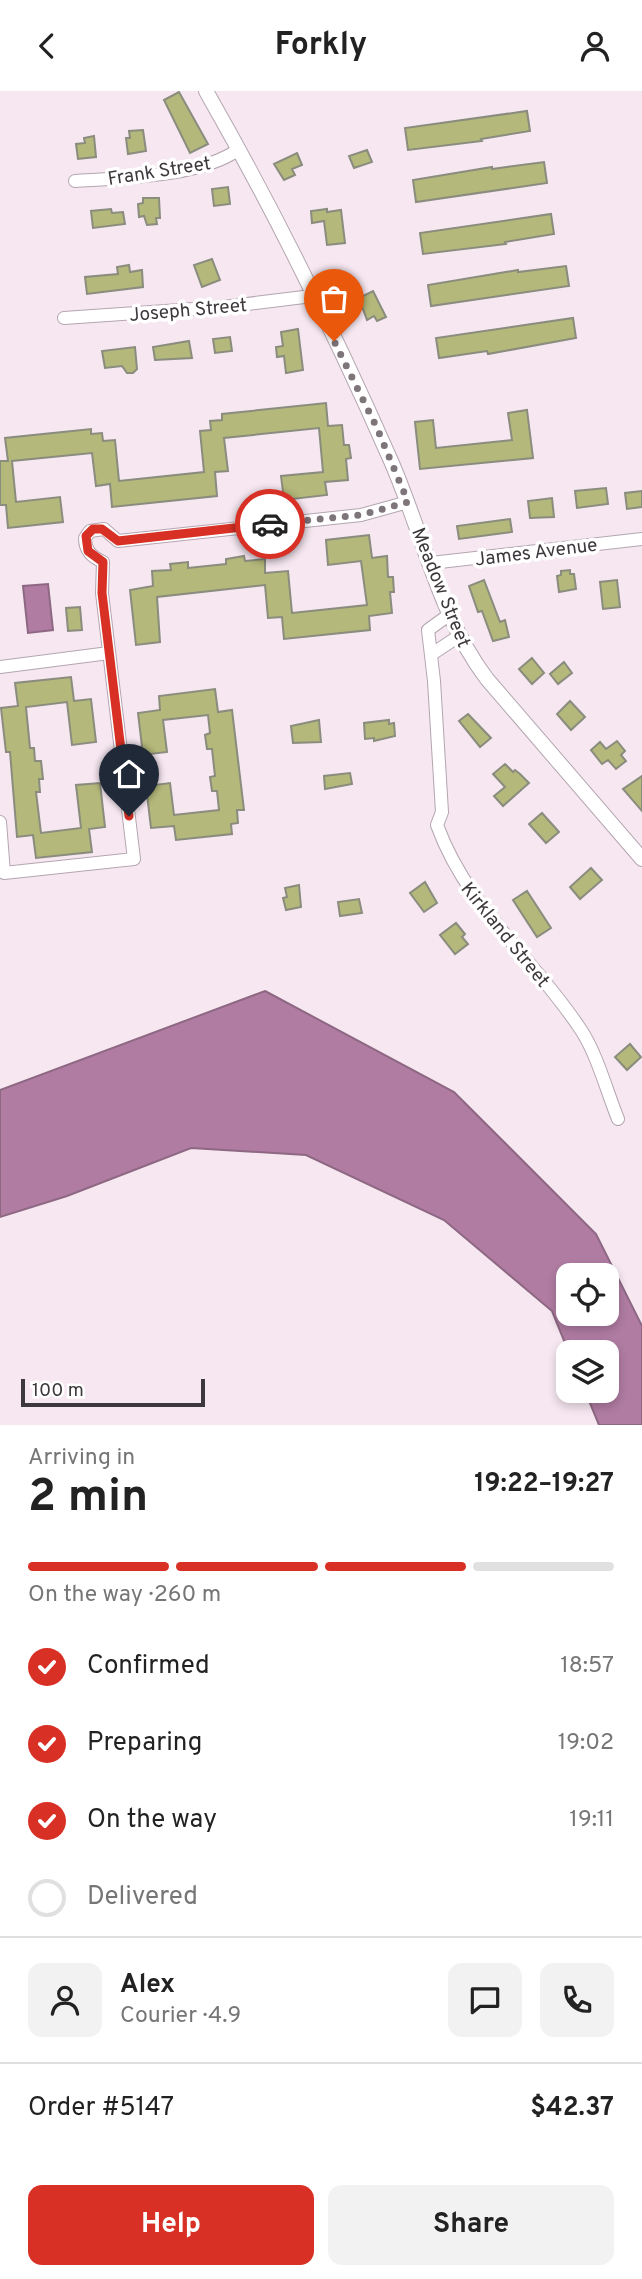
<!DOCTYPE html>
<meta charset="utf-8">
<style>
:root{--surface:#fff;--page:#f2f2f2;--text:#222;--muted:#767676;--line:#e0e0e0;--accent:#d93025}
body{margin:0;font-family:Overpass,sans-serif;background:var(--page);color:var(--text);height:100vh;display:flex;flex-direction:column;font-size:26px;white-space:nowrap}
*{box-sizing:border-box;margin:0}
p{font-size:23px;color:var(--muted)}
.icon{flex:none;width:38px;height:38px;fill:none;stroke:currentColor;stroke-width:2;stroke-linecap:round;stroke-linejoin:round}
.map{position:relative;height:1334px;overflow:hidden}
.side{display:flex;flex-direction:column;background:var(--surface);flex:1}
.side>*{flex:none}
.buttons{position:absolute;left:556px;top:1172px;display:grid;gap:14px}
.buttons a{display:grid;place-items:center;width:63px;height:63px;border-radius:14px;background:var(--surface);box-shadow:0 4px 10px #0003;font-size:35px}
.scale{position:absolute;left:21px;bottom:18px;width:184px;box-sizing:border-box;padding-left:7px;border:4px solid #3d383c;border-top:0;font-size:19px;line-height:24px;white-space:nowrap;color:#3d383c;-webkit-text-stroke:5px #fff;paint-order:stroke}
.pin{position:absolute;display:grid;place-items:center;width:60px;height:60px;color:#fff;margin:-72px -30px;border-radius:50% 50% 50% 0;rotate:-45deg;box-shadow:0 0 7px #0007}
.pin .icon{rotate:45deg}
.courier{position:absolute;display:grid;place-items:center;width:70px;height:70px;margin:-35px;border:5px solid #d93025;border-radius:50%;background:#fff;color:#222;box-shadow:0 2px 9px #0007}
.overview em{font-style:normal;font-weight:700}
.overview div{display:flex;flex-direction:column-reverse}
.overview{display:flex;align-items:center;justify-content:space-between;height:119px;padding:0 28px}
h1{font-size:46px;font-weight:700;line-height:52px}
.bar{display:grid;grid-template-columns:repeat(4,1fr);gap:10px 7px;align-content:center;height:84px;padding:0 28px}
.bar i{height:9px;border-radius:5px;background:var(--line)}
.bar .current{background:var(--accent)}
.bar p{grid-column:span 4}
.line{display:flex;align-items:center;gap:18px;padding:0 28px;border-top:2px solid var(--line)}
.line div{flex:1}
.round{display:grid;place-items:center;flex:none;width:74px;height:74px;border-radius:14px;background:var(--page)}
ol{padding:0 28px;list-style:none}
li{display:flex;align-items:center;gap:21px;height:77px}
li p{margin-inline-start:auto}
li .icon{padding:7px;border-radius:50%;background:var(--accent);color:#fff;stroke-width:4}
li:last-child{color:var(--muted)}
li i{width:38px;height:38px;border:4px solid var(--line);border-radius:50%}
.cta{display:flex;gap:14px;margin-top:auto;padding:14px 28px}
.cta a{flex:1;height:80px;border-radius:14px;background:var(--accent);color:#fff;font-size:28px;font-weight:700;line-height:80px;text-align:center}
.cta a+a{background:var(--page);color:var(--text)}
header{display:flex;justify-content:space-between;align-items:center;height:91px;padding:0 28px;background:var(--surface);font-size:32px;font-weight:700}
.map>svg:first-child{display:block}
.water{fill:#b07ca2;stroke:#8e6883;stroke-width:2;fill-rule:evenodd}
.building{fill:#b4b87a;stroke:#8a8c7e;stroke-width:2}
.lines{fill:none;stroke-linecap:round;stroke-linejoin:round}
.minor-casing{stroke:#b4a6b0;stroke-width:14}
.tertiary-casing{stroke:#b4a6b0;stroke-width:16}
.minor{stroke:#fff;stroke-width:12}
.tertiary{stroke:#fff;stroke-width:14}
.done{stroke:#7e757b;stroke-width:7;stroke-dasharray:0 12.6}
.route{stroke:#d93025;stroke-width:9}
.labels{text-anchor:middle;stroke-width:7;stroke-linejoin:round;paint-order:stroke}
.street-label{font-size:19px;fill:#3d383c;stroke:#fff}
</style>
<header><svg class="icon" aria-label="back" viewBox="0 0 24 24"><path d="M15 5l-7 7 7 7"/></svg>Forkly<svg class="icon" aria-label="person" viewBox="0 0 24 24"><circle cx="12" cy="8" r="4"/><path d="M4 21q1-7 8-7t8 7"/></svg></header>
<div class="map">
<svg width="642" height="1334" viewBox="0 0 642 1334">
<rect width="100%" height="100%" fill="#f6e7f1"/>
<path class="water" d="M 48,493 L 53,539 L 28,542 L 23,495 Z
M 265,900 L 454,1001 L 596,1143 L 642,1235 L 642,1334 L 599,1334 L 585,1300 L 607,1300 L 607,1262 L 569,1262 L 552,1220 L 444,1129 L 306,1064 L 191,1057 L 67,1105 L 0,1126 L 0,999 ZM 569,1185 L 607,1185 L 607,1223 L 569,1223 Z"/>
<path class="building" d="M 179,1 L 208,53 L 190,62 L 164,9 Z
M 527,20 L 530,40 L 481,48 L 482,50 L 408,59 L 405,37 Z
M 143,39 L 146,60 L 128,63 L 126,47 L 130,47 L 129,40 Z
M 94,45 L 96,66 L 78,68 L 76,53 L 85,52 L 84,47 Z
M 367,59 L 372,71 L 354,77 L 349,65 Z
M 297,62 L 302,74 L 292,78 L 295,84 L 284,89 L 274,73 Z
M 544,71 L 547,92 L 416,111 L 413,89 L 492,76 L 492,78 Z
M 228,96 L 230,113 L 214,115 L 212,98 Z
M 143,107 L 159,107 L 160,127 L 156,127 L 157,133 L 147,134 L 144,125 L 139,126 L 138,113 L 143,112 Z
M 111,118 L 112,122 L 123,121 L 125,133 L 93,137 L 91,120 Z
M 327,118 L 327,121 L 341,119 L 345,152 L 327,154 L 324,130 L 312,132 L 311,120 Z
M 551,123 L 554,143 L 505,151 L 506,153 L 423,163 L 420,142 Z
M 212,168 L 220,189 L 202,196 L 194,174 Z
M 129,174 L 130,181 L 142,179 L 143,196 L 87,203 L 85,186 L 118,183 L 117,176 Z
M 566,175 L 569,195 L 431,215 L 428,194 L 518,179 L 518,181 Z
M 373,200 L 386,226 L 377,230 L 374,225 L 367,229 L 359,207 Z
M 573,227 L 576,247 L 488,263 L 487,260 L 439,267 L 436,247 Z
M 298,238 L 303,279 L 286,282 L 284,265 L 277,266 L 276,256 L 283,255 L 281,241 Z
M 230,246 L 232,260 L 215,262 L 213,248 Z
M 189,250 L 192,267 L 155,269 L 153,256 Z
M 135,256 L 137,278 L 133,282 L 127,282 L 122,275 L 105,277 L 102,260 Z
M 326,312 L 328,335 L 342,334 L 344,354 L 349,354 L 351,367 L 346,368 L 348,389 L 325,391 L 327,404 L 284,409 L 281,385 L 323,381 L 319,337 L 224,347 L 228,380 L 215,381 L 217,405 L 112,416 L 110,393 L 96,395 L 92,362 L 12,370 L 16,411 L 60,406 L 63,431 L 8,437 L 6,414 L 0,414 L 0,370 L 8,370 L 5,347 L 91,338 L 91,343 L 102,342 L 103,350 L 115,349 L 119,390 L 204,381 L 200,340 L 211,339 L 210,330 L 222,329 L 222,323 Z
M 527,319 L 533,367 L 420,378 L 415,331 L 433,329 L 436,357 L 512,349 L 508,322 Z
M 606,397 L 608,413 L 577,417 L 575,400 Z
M 642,400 L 642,416 L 627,418 L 625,402 Z
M 552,407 L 554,426 L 530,427 L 528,410 Z
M 510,428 L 512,441 L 459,448 L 457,435 Z
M 369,444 L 372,467 L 387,465 L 388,486 L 393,486 L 394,501 L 390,501 L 392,522 L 369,525 L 370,539 L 284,548 L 282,526 L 268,527 L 265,494 L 157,506 L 160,551 L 136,554 L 130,499 L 153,495 L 152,480 L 171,479 L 170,473 L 188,471 L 188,477 L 226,473 L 226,468 L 244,465 L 245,470 L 265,468 L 265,482 L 288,480 L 292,522 L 367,514 L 361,470 L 328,474 L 326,449 Z
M 570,479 L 570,483 L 574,483 L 576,498 L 559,501 L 557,485 L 561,484 L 561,480 Z
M 484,489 L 500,531 L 505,529 L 509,546 L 493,550 L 482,520 L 478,521 L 469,495 Z
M 617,489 L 620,516 L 603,518 L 600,491 Z
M 80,516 L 82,539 L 68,540 L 66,517 Z
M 532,567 L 544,582 L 532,593 L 519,578 Z
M 564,571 L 572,582 L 558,593 L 550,583 Z
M 71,586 L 74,610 L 91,608 L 96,651 L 72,654 L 67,611 L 26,616 L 30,657 L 34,657 L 35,670 L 41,670 L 43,688 L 39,688 L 40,701 L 36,701 L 41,742 L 81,737 L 76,694 L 100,692 L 105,736 L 89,738 L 92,761 L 36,767 L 33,744 L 17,746 L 10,661 L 6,661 L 1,617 L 18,615 L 15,592 Z
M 215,598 L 218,621 L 232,619 L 244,719 L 237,719 L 238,732 L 231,733 L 232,743 L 176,749 L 174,735 L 151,737 L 146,695 L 170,692 L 174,724 L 219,719 L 217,700 L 212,700 L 210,686 L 215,685 L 212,658 L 207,658 L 205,644 L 210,642 L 208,624 L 163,629 L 167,661 L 143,664 L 138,622 L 160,619 L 159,605 Z
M 570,610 L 585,626 L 571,639 L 557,623 Z
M 468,623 L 491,647 L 480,656 L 459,630 Z
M 319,629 L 321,651 L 293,652 L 291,635 Z
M 389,629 L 389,633 L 394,632 L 395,645 L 374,650 L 374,647 L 365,648 L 364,632 Z
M 617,650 L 625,660 L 621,664 L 626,670 L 616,678 L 608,669 L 602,673 L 591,659 L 600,651 L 606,658 Z
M 505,673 L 513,681 L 515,679 L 520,683 L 529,692 L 503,715 L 494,705 L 505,696 L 493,683 Z
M 350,682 L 352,693 L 325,698 L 324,685 Z
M 642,685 L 642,720 L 623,698 Z
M 542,722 L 559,741 L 546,752 L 529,733 Z
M 591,777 L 602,789 L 580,808 L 570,796 Z
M 425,791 L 437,812 L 424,821 L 410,802 Z
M 299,794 L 301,816 L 286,819 L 283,807 L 287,806 L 285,797 Z
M 527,800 L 551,837 L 537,846 L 513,809 Z
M 359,808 L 362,822 L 340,825 L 338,811 Z
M 456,832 L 465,843 L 462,846 L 468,853 L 455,863 L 440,844 Z
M 630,953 L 641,966 L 627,979 L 615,966 Z"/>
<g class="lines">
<g class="minor-casing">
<path id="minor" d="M 75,90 C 122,87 201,86 239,58
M 64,227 L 223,216 L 312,205
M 431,472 L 642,448
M 450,523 L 428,539 L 434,590 L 442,721 L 437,734 C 467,817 534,867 581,939 C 597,963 607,1001 618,1028
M 432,563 L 459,545
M 0,576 L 109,562
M 0,731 L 4,782 L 134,768 L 102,502 L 103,471 C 92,466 85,460 85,447 L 90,440 L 104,438 L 118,450 L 361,424 L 408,411"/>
</g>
<g class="tertiary-casing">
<path id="tertiary" d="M 206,0 C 274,119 336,245 391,370 C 423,443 439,525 487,588 L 642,768"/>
</g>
<use href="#minor" class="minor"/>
<use href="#tertiary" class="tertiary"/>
</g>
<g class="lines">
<path class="done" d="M 270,433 L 361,424 L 408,411 L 377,337 L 334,250"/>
<path class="route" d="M 129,725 L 102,502 L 103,471 L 88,460 L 86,445 L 93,438 L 102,438 L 118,450 L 270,433"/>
</g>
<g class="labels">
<g class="street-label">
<text transform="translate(159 79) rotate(-9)" y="7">Frank Street</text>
<text transform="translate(188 218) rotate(-5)" y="7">Joseph Street</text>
<text transform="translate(536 460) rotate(-7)" y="7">James Avenue</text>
<text transform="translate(442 496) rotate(68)" y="7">Meadow Street</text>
<text transform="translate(506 843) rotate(51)" y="7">Kirkland Street</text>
</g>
</g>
</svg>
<div class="buttons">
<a><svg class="icon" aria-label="locate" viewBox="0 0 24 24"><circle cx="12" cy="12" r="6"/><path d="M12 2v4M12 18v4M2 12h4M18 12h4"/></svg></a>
<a><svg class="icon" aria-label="layers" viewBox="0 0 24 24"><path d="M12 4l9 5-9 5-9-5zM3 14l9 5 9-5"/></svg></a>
</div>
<div class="scale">100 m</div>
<div class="pin" style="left:334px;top:250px;background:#ea580c"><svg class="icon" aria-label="bag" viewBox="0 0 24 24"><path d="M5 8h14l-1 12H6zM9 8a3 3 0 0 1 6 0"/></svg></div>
<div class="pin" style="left:129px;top:725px;background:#1f2937"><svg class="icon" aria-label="home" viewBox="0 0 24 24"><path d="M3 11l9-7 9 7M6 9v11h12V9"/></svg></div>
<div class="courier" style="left:270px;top:433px"><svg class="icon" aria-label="car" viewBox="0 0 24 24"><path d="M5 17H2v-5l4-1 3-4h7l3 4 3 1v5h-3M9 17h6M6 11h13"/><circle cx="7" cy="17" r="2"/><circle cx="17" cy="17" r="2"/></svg></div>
</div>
<section class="side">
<div class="overview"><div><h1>2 min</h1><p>Arriving in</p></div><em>19:22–19:27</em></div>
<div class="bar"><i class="current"></i><i class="current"></i><i class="current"></i><i></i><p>On the way · 260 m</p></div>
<ol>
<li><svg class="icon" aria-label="check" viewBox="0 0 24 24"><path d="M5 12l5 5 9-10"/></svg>Confirmed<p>18:57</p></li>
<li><svg class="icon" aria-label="check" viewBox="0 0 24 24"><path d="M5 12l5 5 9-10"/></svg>Preparing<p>19:02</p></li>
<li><svg class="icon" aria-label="check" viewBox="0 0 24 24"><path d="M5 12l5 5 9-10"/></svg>On the way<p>19:11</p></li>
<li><i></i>Delivered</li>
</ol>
<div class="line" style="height:126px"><a class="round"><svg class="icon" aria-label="person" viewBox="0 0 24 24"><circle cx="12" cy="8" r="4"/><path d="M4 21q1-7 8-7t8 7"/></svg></a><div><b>Alex</b><p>Courier · 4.9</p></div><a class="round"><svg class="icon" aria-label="chat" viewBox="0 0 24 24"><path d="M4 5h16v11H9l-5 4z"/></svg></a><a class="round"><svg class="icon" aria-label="phone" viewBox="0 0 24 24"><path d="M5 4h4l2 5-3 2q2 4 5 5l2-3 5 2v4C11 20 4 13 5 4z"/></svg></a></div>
<div class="line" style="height:91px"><div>Order #5147</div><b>$42.37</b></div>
<div class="cta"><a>Help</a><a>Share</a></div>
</section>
